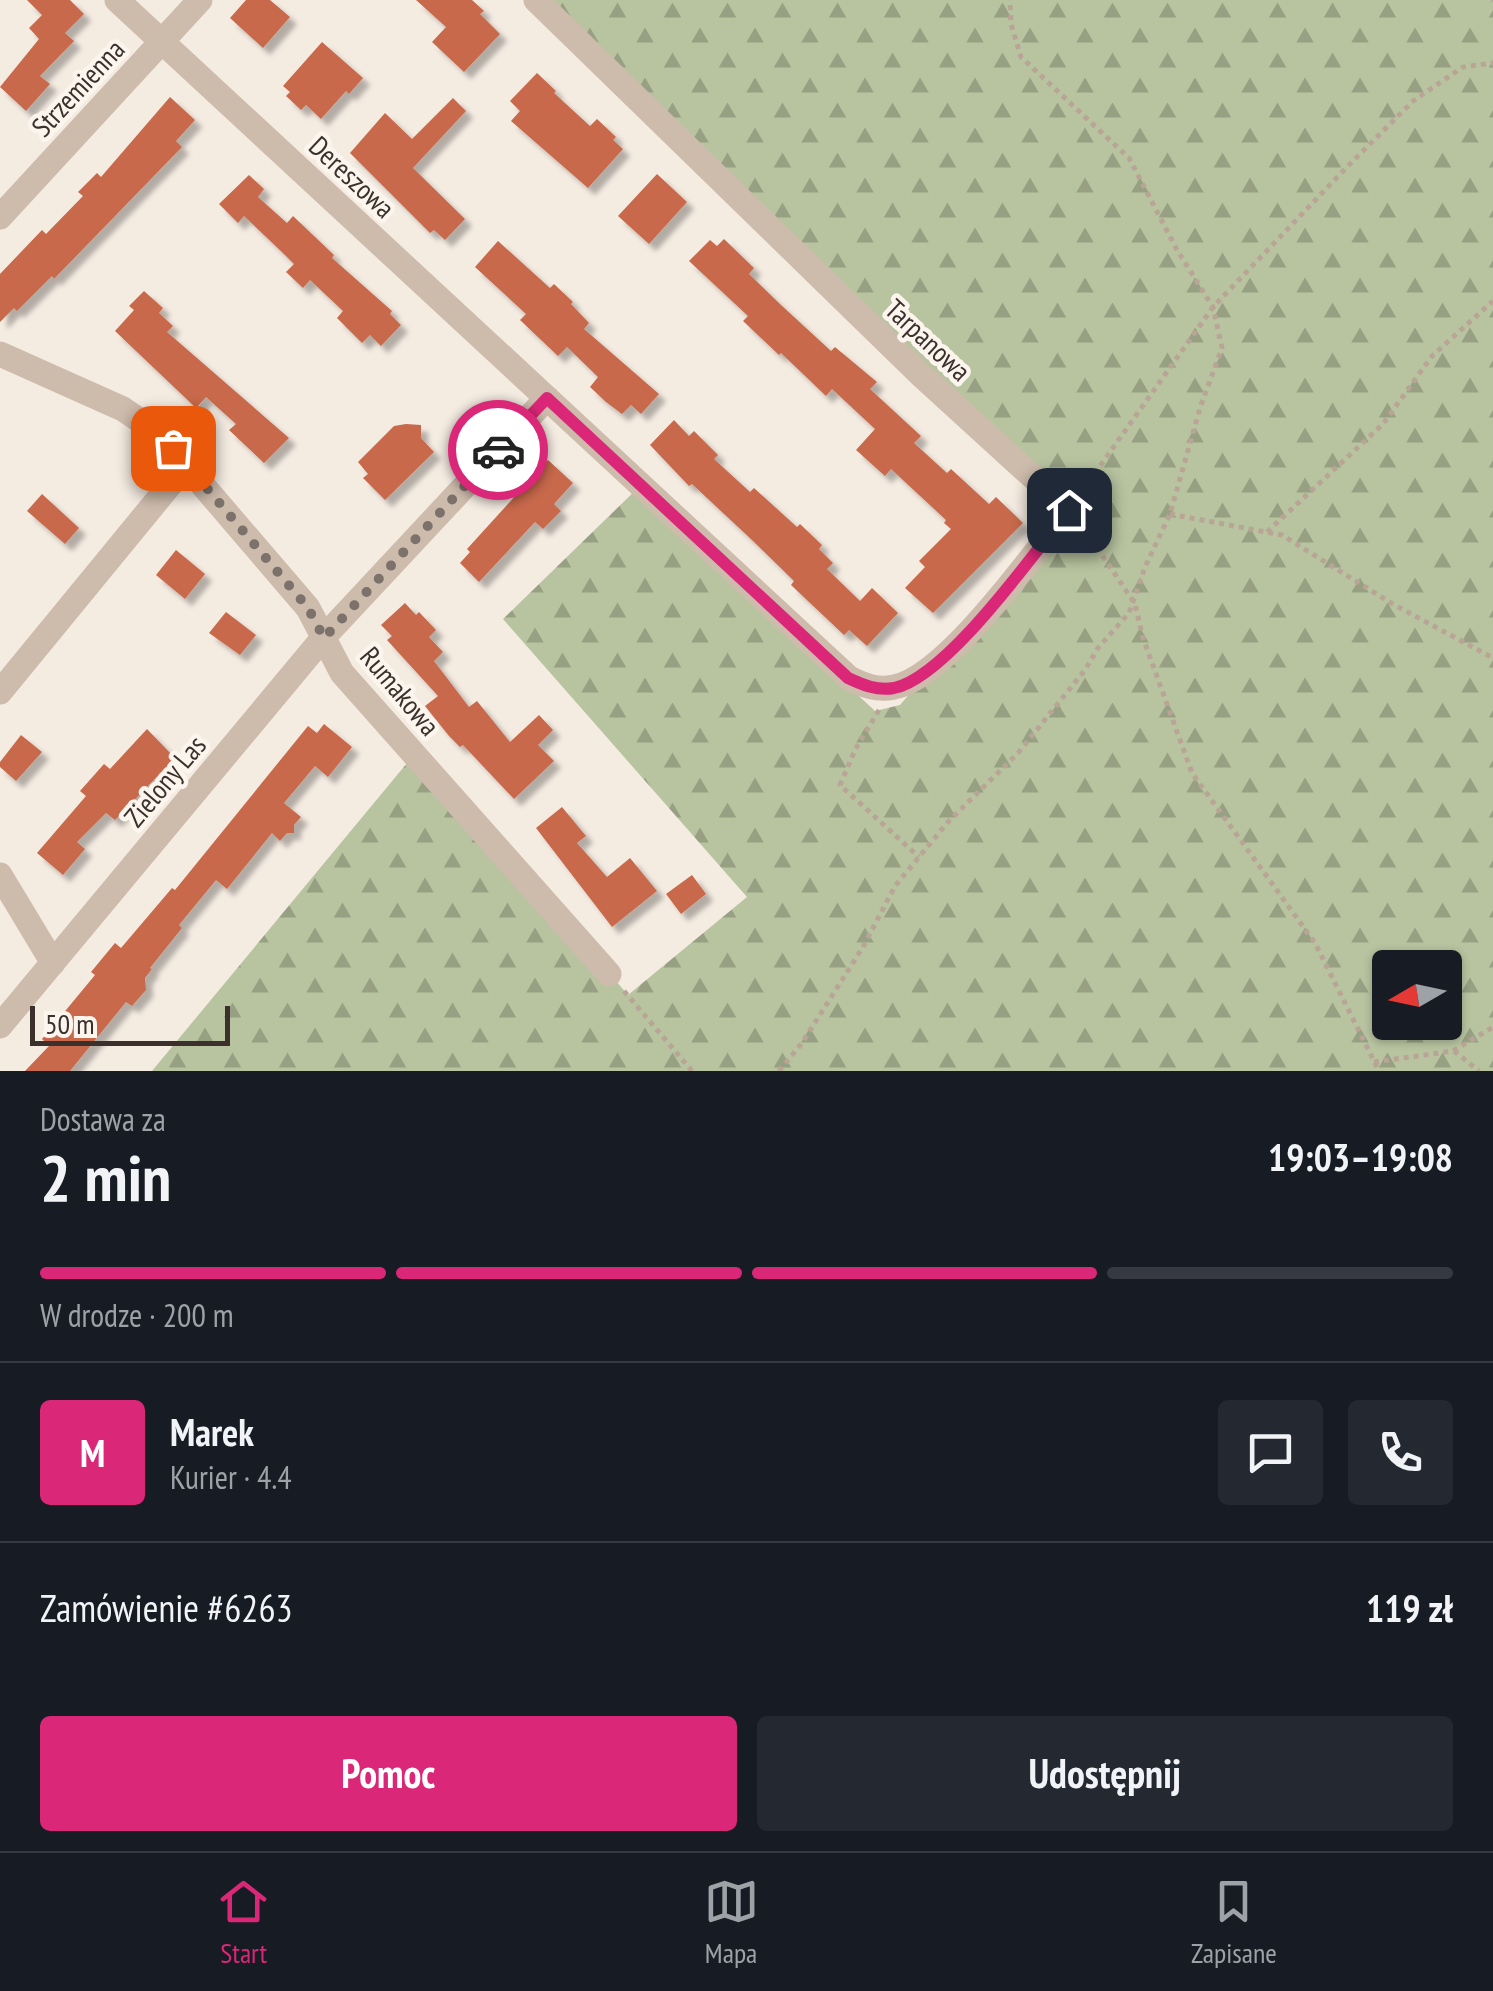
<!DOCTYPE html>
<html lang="pl">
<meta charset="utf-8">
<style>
:root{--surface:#171b24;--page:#242831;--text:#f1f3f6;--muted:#9ea1a6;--line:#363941;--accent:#db2777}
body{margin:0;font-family:"PT Sans Narrow",sans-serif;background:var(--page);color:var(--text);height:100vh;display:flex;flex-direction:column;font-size:38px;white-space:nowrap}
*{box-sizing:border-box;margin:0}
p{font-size:32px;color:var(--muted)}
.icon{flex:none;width:55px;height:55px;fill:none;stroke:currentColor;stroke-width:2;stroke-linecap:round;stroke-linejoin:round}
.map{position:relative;height:1071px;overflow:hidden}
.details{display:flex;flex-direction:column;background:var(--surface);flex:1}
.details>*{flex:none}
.needle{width:65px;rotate:261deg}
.buttons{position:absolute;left:1372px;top:950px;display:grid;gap:20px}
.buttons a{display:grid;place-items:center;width:90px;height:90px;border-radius:10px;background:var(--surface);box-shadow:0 2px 8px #0004;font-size:50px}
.scale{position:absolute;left:30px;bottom:25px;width:200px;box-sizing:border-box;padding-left:10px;border:5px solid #3b302b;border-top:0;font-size:28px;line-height:35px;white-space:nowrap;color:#3b302b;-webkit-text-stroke:8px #fbf5ee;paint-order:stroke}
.pin{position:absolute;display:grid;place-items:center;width:85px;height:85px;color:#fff;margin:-42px;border-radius:20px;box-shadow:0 5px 15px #0006}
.courier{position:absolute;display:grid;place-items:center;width:100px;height:100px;margin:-50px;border:8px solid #db2777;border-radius:50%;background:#fff;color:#222;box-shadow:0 2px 12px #0007}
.overview em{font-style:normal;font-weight:700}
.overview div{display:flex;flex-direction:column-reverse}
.overview{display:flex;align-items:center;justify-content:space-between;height:170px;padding:0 40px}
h1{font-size:65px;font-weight:700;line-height:75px}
.bar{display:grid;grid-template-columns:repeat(4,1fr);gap:15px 10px;align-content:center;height:120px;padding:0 40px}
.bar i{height:12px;border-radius:8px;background:var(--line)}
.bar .on{background:var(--accent)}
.bar p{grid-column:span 4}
.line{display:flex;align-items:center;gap:25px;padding:0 40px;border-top:2px solid var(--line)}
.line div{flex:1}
.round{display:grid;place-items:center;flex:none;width:105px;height:105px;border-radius:10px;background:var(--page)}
.cta{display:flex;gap:20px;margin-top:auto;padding:20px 40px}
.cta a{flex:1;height:115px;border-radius:10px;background:var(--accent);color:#fff;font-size:40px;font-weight:700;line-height:115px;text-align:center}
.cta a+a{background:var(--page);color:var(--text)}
.dock{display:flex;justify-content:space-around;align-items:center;height:140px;border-top:2px solid var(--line);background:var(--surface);font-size:28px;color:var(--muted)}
.dock a{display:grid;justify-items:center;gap:5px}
.dock .on{color:var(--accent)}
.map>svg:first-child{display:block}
.forest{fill:url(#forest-firs);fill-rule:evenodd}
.building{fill:#c8694b;filter:url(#shadow)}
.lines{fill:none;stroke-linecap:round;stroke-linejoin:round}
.path{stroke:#b9a596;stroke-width:5;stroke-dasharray:5 5;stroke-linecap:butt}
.minor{stroke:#cdbbac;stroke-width:25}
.done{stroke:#7c716b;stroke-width:10;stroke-dasharray:0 18}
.route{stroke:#db2777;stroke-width:12}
.labels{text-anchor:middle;stroke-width:9;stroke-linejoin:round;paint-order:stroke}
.street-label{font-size:28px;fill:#3b302b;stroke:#fbf5ee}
</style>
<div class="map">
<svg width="1493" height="1071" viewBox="0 0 1493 1071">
<defs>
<pattern id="forest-firs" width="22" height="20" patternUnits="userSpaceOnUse" patternTransform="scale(2.5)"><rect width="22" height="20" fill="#b8c4a0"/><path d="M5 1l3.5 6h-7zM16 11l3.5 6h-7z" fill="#97a083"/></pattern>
<filter id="shadow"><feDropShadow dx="7" dy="7" stdDeviation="2.5" flood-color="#0004"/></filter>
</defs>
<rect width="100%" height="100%" fill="#f4ebe1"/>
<path class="forest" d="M 548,0 L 1493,0 L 1493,1071 L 152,1071 L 417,751 L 628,995 L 747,897 L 503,619 L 642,484 L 786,628 L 875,711 L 900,705 L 1067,510 ZM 1390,968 L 1445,968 L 1445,1022 L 1390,1022 Z"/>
<path class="building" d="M 27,0 L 70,0 L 84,14 L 65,33 L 74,41 L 40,76 L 50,84 L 26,111 L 0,87 L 39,39 L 29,28 L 42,15 Z
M 246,0 L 270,0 L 290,17 L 263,48 L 230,18 Z
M 416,0 L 472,0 L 484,11 L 480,14 L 500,34 L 464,72 L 432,42 L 446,27 Z
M 322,42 L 363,78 L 349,94 L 346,91 L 321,119 L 306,105 L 301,110 L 286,96 L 290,92 L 283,86 Z
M 537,73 L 556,91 L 554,93 L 590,126 L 597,119 L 616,137 L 613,140 L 623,149 L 588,188 L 511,121 L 520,111 L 510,101 Z
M 170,97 L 195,120 L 176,141 L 182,147 L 54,279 L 52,276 L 17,311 L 14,308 L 0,322 L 0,274 L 42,230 L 46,234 L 83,196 L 78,192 L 97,173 L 101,177 Z
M 453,98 L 466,111 L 413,168 L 465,219 L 445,240 L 434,230 L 430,233 L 350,153 L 385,113 L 412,139 Z
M 657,174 L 687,202 L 649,244 L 618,216 Z
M 249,175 L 264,189 L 258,197 L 287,223 L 293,216 L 334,255 L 332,258 L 392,311 L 390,314 L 401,325 L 381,346 L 370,335 L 362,343 L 337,318 L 343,311 L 310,280 L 303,288 L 286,272 L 294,264 L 285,255 L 244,216 L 238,223 L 219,204 Z
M 724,239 L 754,268 L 749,274 L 781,305 L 831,351 L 835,347 L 877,382 L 870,389 L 921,436 L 914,443 L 947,473 L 951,469 L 989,504 L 996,497 L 1023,523 L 933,613 L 905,588 L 925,567 L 919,561 L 951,529 L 944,523 L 946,520 L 891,469 L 885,476 L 856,450 L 875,429 L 832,389 L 826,396 L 781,353 L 779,355 L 743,321 L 748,316 L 689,261 L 710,240 L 717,246 Z
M 498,241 L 550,288 L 554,284 L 573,302 L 571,304 L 589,323 L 584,329 L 659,394 L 641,414 L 631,405 L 622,414 L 606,402 L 590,387 L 598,377 L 567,347 L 558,356 L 520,320 L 526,314 L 475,267 Z
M 144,291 L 163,308 L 159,313 L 173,326 L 167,332 L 289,438 L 264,463 L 229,430 L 236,424 L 206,397 L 196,408 L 115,331 L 134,310 L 129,306 Z
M 674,420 L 689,436 L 694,431 L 718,455 L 714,459 L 750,492 L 754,488 L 797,527 L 800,524 L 822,545 L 819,549 L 833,563 L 827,569 L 860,601 L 872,588 L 898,613 L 867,646 L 849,630 L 844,635 L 791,585 L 794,581 L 752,540 L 692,484 L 689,486 L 650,445 Z
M 406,424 L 421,425 L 421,438 L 434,452 L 385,500 L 363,478 L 368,474 L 358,462 L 394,426 Z
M 548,460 L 573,483 L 554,504 L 561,511 L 543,529 L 535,522 L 479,582 L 460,563 L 470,552 L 467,549 Z
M 42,494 L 79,528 L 65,544 L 27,511 Z
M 176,550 L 205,574 L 185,599 L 156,575 Z
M 405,603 L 416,615 L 419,612 L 436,630 L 429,637 L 443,652 L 434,661 L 469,707 L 477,701 L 510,742 L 539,715 L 553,730 L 538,745 L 554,761 L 514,799 L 463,745 L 460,747 L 449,736 L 425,706 L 438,696 L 387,640 L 392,636 L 381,625 Z
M 226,612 L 256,635 L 240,655 L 209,633 Z
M 324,724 L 352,747 L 328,777 L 315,766 L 284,803 L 301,817 L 294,825 L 294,833 L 287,833 L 280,841 L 272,833 L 227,889 L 216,880 L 179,925 L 182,928 L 150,968 L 152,969 L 145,978 L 146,990 L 132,1006 L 126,1002 L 70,1071 L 25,1071 L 49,1046 L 42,1039 L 95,975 L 91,972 L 115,943 L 121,948 L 172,888 L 175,890 L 308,726 L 317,733 Z
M 147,729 L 175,758 L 115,820 L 106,813 L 77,842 L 85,849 L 63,875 L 37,853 L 86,796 L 80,791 L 104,764 L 110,769 Z
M 21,735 L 42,752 L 16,781 L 0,767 L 0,762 Z
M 562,807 L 586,836 L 577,843 L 607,877 L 630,858 L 657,891 L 612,927 L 536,828 Z
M 692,875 L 706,894 L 681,914 L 666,894 Z"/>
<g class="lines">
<path class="path" d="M 1492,0 L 1493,1
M 1083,490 L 1213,307 L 1347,167 L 1413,101 L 1463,67 L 1493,63
M 1170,514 L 1282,535 L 1391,603 L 1493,658
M 1086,531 L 1135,604 L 1143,638 L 1192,773 L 1315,943 L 1379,1071
M 1267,532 L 1383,424 L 1432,356 L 1493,301
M 879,710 L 855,750 L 840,785 L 919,857
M 624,991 L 692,1071
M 1454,1051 L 1479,1071
M 1374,1062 L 1453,1051 L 1493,1027
M 779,1071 L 802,1043 L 863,947 L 895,886 L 948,822 L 1018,753 L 1085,670 L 1098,648 L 1129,613 L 1145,567 L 1170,514 L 1200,408 L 1222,348 L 1213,307 L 1177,250 L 1129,158 L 1021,57 L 1011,24 L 1010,0"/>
<path class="minor" d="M 117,0 L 849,678 C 863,685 877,691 894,687 C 947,677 1033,554 1069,510 L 921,375 L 536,0
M 0,217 L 200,0
M 0,354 L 123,409 L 158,433 L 308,608 L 342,673 L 609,974
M 0,692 L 187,464
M 0,875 L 53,963
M 0,1026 L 323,638 L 547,398"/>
</g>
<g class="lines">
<path class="done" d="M 173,448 L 308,608 L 324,638 L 498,450"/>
<path class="route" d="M 498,450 L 547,398 L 848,678 C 863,685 877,691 894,688 C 947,677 1033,554 1069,510"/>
</g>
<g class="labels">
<g class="street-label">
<text transform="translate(78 88) rotate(-47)" y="10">Strzemienna</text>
<text transform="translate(352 177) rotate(43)" y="10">Dereszowa</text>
<text transform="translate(928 340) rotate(43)" y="10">Tarpanowa</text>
<text transform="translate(400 691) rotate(50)" y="10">Rumakowa</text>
<text transform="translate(165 781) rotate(-50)" y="10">Zielony Las</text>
</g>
</g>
</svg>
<div class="buttons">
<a><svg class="needle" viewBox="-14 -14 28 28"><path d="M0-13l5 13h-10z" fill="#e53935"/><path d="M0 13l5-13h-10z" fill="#9ea1a6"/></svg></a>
</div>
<div class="scale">50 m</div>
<div class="pin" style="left:173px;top:448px;background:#ea580c"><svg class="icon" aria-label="bag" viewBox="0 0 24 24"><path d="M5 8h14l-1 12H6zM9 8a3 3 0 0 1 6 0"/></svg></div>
<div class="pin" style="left:1069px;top:510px;background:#1f2937"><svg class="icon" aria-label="home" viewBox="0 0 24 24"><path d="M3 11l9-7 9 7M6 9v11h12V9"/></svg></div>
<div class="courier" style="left:498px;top:450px"><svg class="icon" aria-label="car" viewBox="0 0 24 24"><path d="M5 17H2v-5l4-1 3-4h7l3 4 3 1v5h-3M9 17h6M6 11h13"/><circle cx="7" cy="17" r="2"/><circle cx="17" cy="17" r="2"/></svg></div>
</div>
<section class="details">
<div class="overview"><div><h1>2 min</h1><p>Dostawa za</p></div><em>19:03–19:08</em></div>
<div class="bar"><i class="on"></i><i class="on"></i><i class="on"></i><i></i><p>W drodze · 200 m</p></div>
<div class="line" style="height:180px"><b class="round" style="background:var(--accent);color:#fff">M</b><div><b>Marek</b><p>Kurier · 4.4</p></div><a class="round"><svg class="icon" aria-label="chat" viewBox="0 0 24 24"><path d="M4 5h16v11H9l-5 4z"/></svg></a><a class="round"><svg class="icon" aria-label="phone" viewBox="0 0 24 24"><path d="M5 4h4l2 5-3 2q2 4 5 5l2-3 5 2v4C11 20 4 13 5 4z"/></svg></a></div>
<div class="line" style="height:130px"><div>Zamówienie #6263</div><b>119 zł</b></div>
<div class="cta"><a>Pomoc</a><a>Udostępnij</a></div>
</section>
<nav class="dock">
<a class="on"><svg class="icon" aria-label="home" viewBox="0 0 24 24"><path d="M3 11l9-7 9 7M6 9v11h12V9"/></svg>Start</a>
<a><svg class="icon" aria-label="map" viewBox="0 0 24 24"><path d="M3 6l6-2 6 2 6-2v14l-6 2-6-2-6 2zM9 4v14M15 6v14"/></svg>Mapa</a>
<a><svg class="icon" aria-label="saved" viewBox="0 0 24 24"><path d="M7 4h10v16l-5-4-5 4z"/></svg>Zapisane</a>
</nav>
